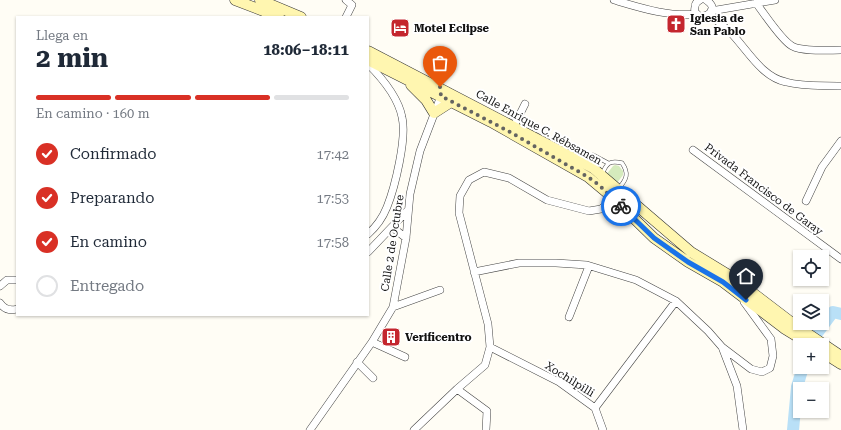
<!DOCTYPE html>
<html lang="es">
<meta charset="utf-8">
<style>
:root{--surface:#fff;--page:#f6f6f7;--text:#1f2937;--muted:#747a83;--line:#e0e1e3;--accent:#d93025}
body{margin:0;font-family:"Roboto Serif",serif;background:var(--page);color:var(--text);height:100vh;display:flex;flex-direction:column;font-size:15px;white-space:nowrap}
*{box-sizing:border-box;margin:0}
p{font-size:13px;color:var(--muted)}
.icon{flex:none;width:22px;height:22px;fill:none;stroke:currentColor;stroke-width:2;stroke-linecap:round;stroke-linejoin:round}
.map{position:relative;flex:1;overflow:hidden}
.side{position:absolute;left:16px;top:16px;width:353px;height:300px;display:flex;flex-direction:column;background:var(--surface);border-radius:0px;box-shadow:0 1px 3px #0004}
.side>*{flex:none}
.fabs{position:absolute;left:793px;top:250px;display:grid;gap:8px}
.fabs a{display:grid;place-items:center;width:36px;height:36px;border-radius:0px;background:var(--surface);box-shadow:0 1px 3px #0004;font-size:20px}
.pin{position:absolute;display:grid;place-items:center;width:34px;height:34px;color:#fff;margin:-41px -17px;border-radius:50% 50% 50% 0;rotate:-45deg;box-shadow:0 0 4px #0007}
.pin .icon{rotate:45deg}
.courier{position:absolute;display:grid;place-items:center;width:40px;height:40px;margin:-20px;border:3px solid #1a73e8;border-radius:50%;background:#fff;color:#222;box-shadow:0 1px 5px #0007}
.headline em{font-style:normal;font-weight:700}
.headline div{display:flex;flex-direction:column-reverse}
.headline{display:flex;align-items:center;justify-content:space-between;height:68px;padding:0 20px}
h1{font-size:26px;font-weight:700;line-height:30px}
.bar{display:grid;grid-template-columns:repeat(4,1fr);gap:6px 4px;align-content:center;height:48px;padding:0 20px}
.bar i{height:5px;border-radius:3px;background:var(--line)}
.bar .current{background:var(--accent)}
.bar p{grid-column:span 4}
ol{padding:0 20px;list-style:none}
li{display:flex;align-items:center;gap:12px;height:44px}
li p{margin-inline-start:auto}
li .icon{padding:4px;border-radius:50%;background:var(--accent);color:#fff;stroke-width:4}
li:last-child{color:var(--muted)}
li i{width:22px;height:22px;border:2px solid var(--line);border-radius:50%}
.map>svg:first-child{display:block}
.green{fill:#d5ebbd}
.lines{fill:none;stroke-linecap:round;stroke-linejoin:round}
.river{stroke:#b9e0f7;stroke-width:12}
.lane-casing{stroke:#444;stroke-width:4.5}
.street-casing{stroke:#444;stroke-width:8}
.secondary-casing{stroke:#333;stroke-width:11}
.lane{stroke:#fff;stroke-width:3.5}
.street{stroke:#fff;stroke-width:7}
.secondary{stroke:#fff6b0;stroke-width:10}
.done{stroke:#646461;stroke-width:4;stroke-dasharray:0 7.2}
.route{stroke:#1a73e8;stroke-width:5}
.labels{text-anchor:middle;stroke-width:4;stroke-linejoin:round;paint-order:stroke}
.poi-label{font-size:11px;font-weight:bold;fill:#111;stroke:#fff;text-anchor:start}
.street-label{font-size:11px;fill:#111;stroke:#fff}
</style>
<div class="map">
<svg width="841" height="430" viewBox="0 0 841 430">
<rect width="100%" height="100%" fill="#fffdf5"/>
<path class="green" d="M 615,165 L 619,166 L 623,171 L 623,175 L 617,183 L 606,175 L 613,166 Z"/>
<g class="lines">
<path class="river" d="M 818,332 L 833,312 L 841,314
M 793,430 L 797,387 L 803,367"/>
<g class="lane-casing">
<path id="lane" d="M 593,155 L 608,163
M 602,175 C 606,163 610,160 622,163 C 629,173 627,179 619,188"/>
</g>
<g class="street-casing">
<path id="street" d="M 614,0 C 641,8 669,17 697,14
M 700,0 C 697,2 695,3 695,7 C 691,25 726,13 706,0
M 756,3 C 764,13 781,40 792,46 C 803,52 828,50 841,50
M 711,11 L 775,0
M 709,14 C 717,21 725,27 732,34 C 748,51 762,77 786,82 C 804,87 823,85 841,86
M 346,17 L 352,5 L 346,0
M 368,64 C 382,78 398,97 402,117 C 407,138 395,187 387,207 C 383,217 376,227 368,234
M 514,126 L 525,104
M 693,150 L 841,259
M 806,201 L 822,167 L 841,141
M 392,227 L 406,238
M 368,252 L 408,210
M 474,272 L 519,263 L 556,263 L 587,265 L 636,280 L 676,301 L 708,331 L 722,347 L 737,386 L 743,430
M 0,286 L 7,280 L 17,280
M 0,303 C 4,309 10,311 17,309
M 393,307 L 440,290
M 569,317 L 589,266
M 372,342 L 405,357
M 490,347 L 559,382 L 595,408 L 603,430
M 722,347 L 751,369 L 762,372 L 770,368 L 773,356 L 771,339 L 744,302 L 745,300
M 357,362 L 373,378
M 457,389 L 487,411 L 486,430
M 595,408 L 676,301
M 310,430 L 372,342 L 393,307 L 406,238 L 410,194 L 420,151 L 441,96 L 440,92
M 414,430 L 457,389 L 485,365 L 490,347 L 488,324 L 459,213 L 460,196 L 469,180 L 484,172 L 509,178 L 547,200 L 589,211 L 601,209 L 607,204 L 612,197"/>
</g>
<g class="secondary-casing">
<path id="secondary" d="M 235,0 L 279,17
M 260,0 L 301,17
M 368,51 L 593,168 L 691,252 L 732,277 L 795,325 L 841,356
M 368,60 L 491,122 L 588,177 L 612,197 L 654,238 L 688,262 L 723,282 L 785,329 L 811,345
M 411,85 L 426,100 L 434,113 L 451,102
M 822,352 L 841,364"/>
</g>
<use href="#lane" class="lane"/>
<use href="#street" class="street"/>
<use href="#secondary" class="secondary"/>
</g>
<g class="lines">
<path class="done" d="M 440,87 L 441,96 L 510,132 L 588,177 L 599,185 L 621,206"/>
<path class="route" d="M 621,206 L 654,238 L 688,262 L 723,282 L 746,300"/>
</g>
<defs>
<g id="church-square" transform="scale(1)"><rect x="-9" y="-9" width="18" height="18" rx="4" fill="#c4262e" stroke="#fff"/><path d="M-1.2-6h2.4v3.5h3.3v2.4h-3.3V6h-2.4V-.1h-3.3v-2.4h3.3Z" fill="#fff"/></g>
<g id="hotel-square" transform="scale(1)"><rect x="-9" y="-9" width="18" height="18" rx="4" fill="#c4262e" stroke="#fff"/><path d="M-6-4.5h1.5V1H6V5H4.5V3h-9V5H-6ZM-4 0a1.8 1.8 0 1 1 3.6 0ZM.5 0V-2.5h3Q6-2.5 6 0Z" fill="#fff"/></g>
<g id="building-square" transform="scale(1)"><rect x="-9" y="-9" width="18" height="18" rx="4" fill="#c4262e" stroke="#fff"/><path d="M-4-6H4V6H1V3H-1V6H-4ZM-2.5-4.3h1.7v1.8h-1.7ZM.8-4.3h1.7v1.8H.8ZM-2.5-1h1.7V.8h-1.7ZM.8-1h1.7V.8H.8Z" fill="#fff"/></g>
</defs>
<g fill-rule="evenodd">
<use href="#church-square" x="676" y="24"/>
<use href="#hotel-square" x="400" y="28"/>
<use href="#building-square" x="391" y="337"/>
</g>
<g class="labels">
<g class="poi-label">
<text x="690" y="22">Iglesia de<tspan x="690" dy="13">San Pablo</tspan></text>
<text x="414" y="32">Motel Eclipse</text>
<text x="405" y="341">Verificentro</text>
</g>
<g class="street-label">
<text transform="translate(539 127) rotate(29)" y="4">Calle Enrique C. Rébsamen</text>
<text transform="translate(764 189) rotate(37)" y="4">Privada Francisco de Garay</text>
<text transform="translate(392 243) rotate(-81)" y="4">Calle 2 de Octubre</text>
<text transform="translate(570 379) rotate(32)" y="4">Xochilpilli</text>
</g>
</g>
</svg>
<div class="fabs">
<a><svg class="icon" aria-label="locate" viewBox="0 0 24 24"><circle cx="12" cy="12" r="6"/><path d="M12 2v4M12 18v4M2 12h4M18 12h4"/></svg></a>
<a><svg class="icon" aria-label="layers" viewBox="0 0 24 24"><path d="M12 4l9 5-9 5-9-5zM3 14l9 5 9-5"/></svg></a>
<a>+</a>
<a>−</a>
</div>
<div class="pin" style="left:440px;top:87px;background:#ea580c"><svg class="icon" aria-label="bag" viewBox="0 0 24 24"><path d="M5 8h14l-1 12H6zM9 8a3 3 0 0 1 6 0"/></svg></div>
<div class="pin" style="left:746px;top:300px;background:#1f2937"><svg class="icon" aria-label="home" viewBox="0 0 24 24"><path d="M3 11l9-7 9 7M6 9v11h12V9"/></svg></div>
<div class="courier" style="left:621px;top:206px"><svg class="icon" aria-label="bike" viewBox="0 0 24 24"><circle cx="6" cy="16" r="4"/><circle cx="18" cy="16" r="4"/><path d="M6 16l4-8h5l3 8M10 8l3 8H6M13 5h3"/></svg></div>
<section class="side">
<div class="headline"><div><h1>2 min</h1><p>Llega en</p></div><em>18:06–18:11</em></div>
<div class="bar"><i class="current"></i><i class="current"></i><i class="current"></i><i></i><p>En camino · 160 m</p></div>
<ol>
<li><svg class="icon" aria-label="check" viewBox="0 0 24 24"><path d="M5 12l5 5 9-10"/></svg>Confirmado<p>17:42</p></li>
<li><svg class="icon" aria-label="check" viewBox="0 0 24 24"><path d="M5 12l5 5 9-10"/></svg>Preparando<p>17:53</p></li>
<li><svg class="icon" aria-label="check" viewBox="0 0 24 24"><path d="M5 12l5 5 9-10"/></svg>En camino<p>17:58</p></li>
<li><i></i>Entregado</li>
</ol>
</section>
</div>
